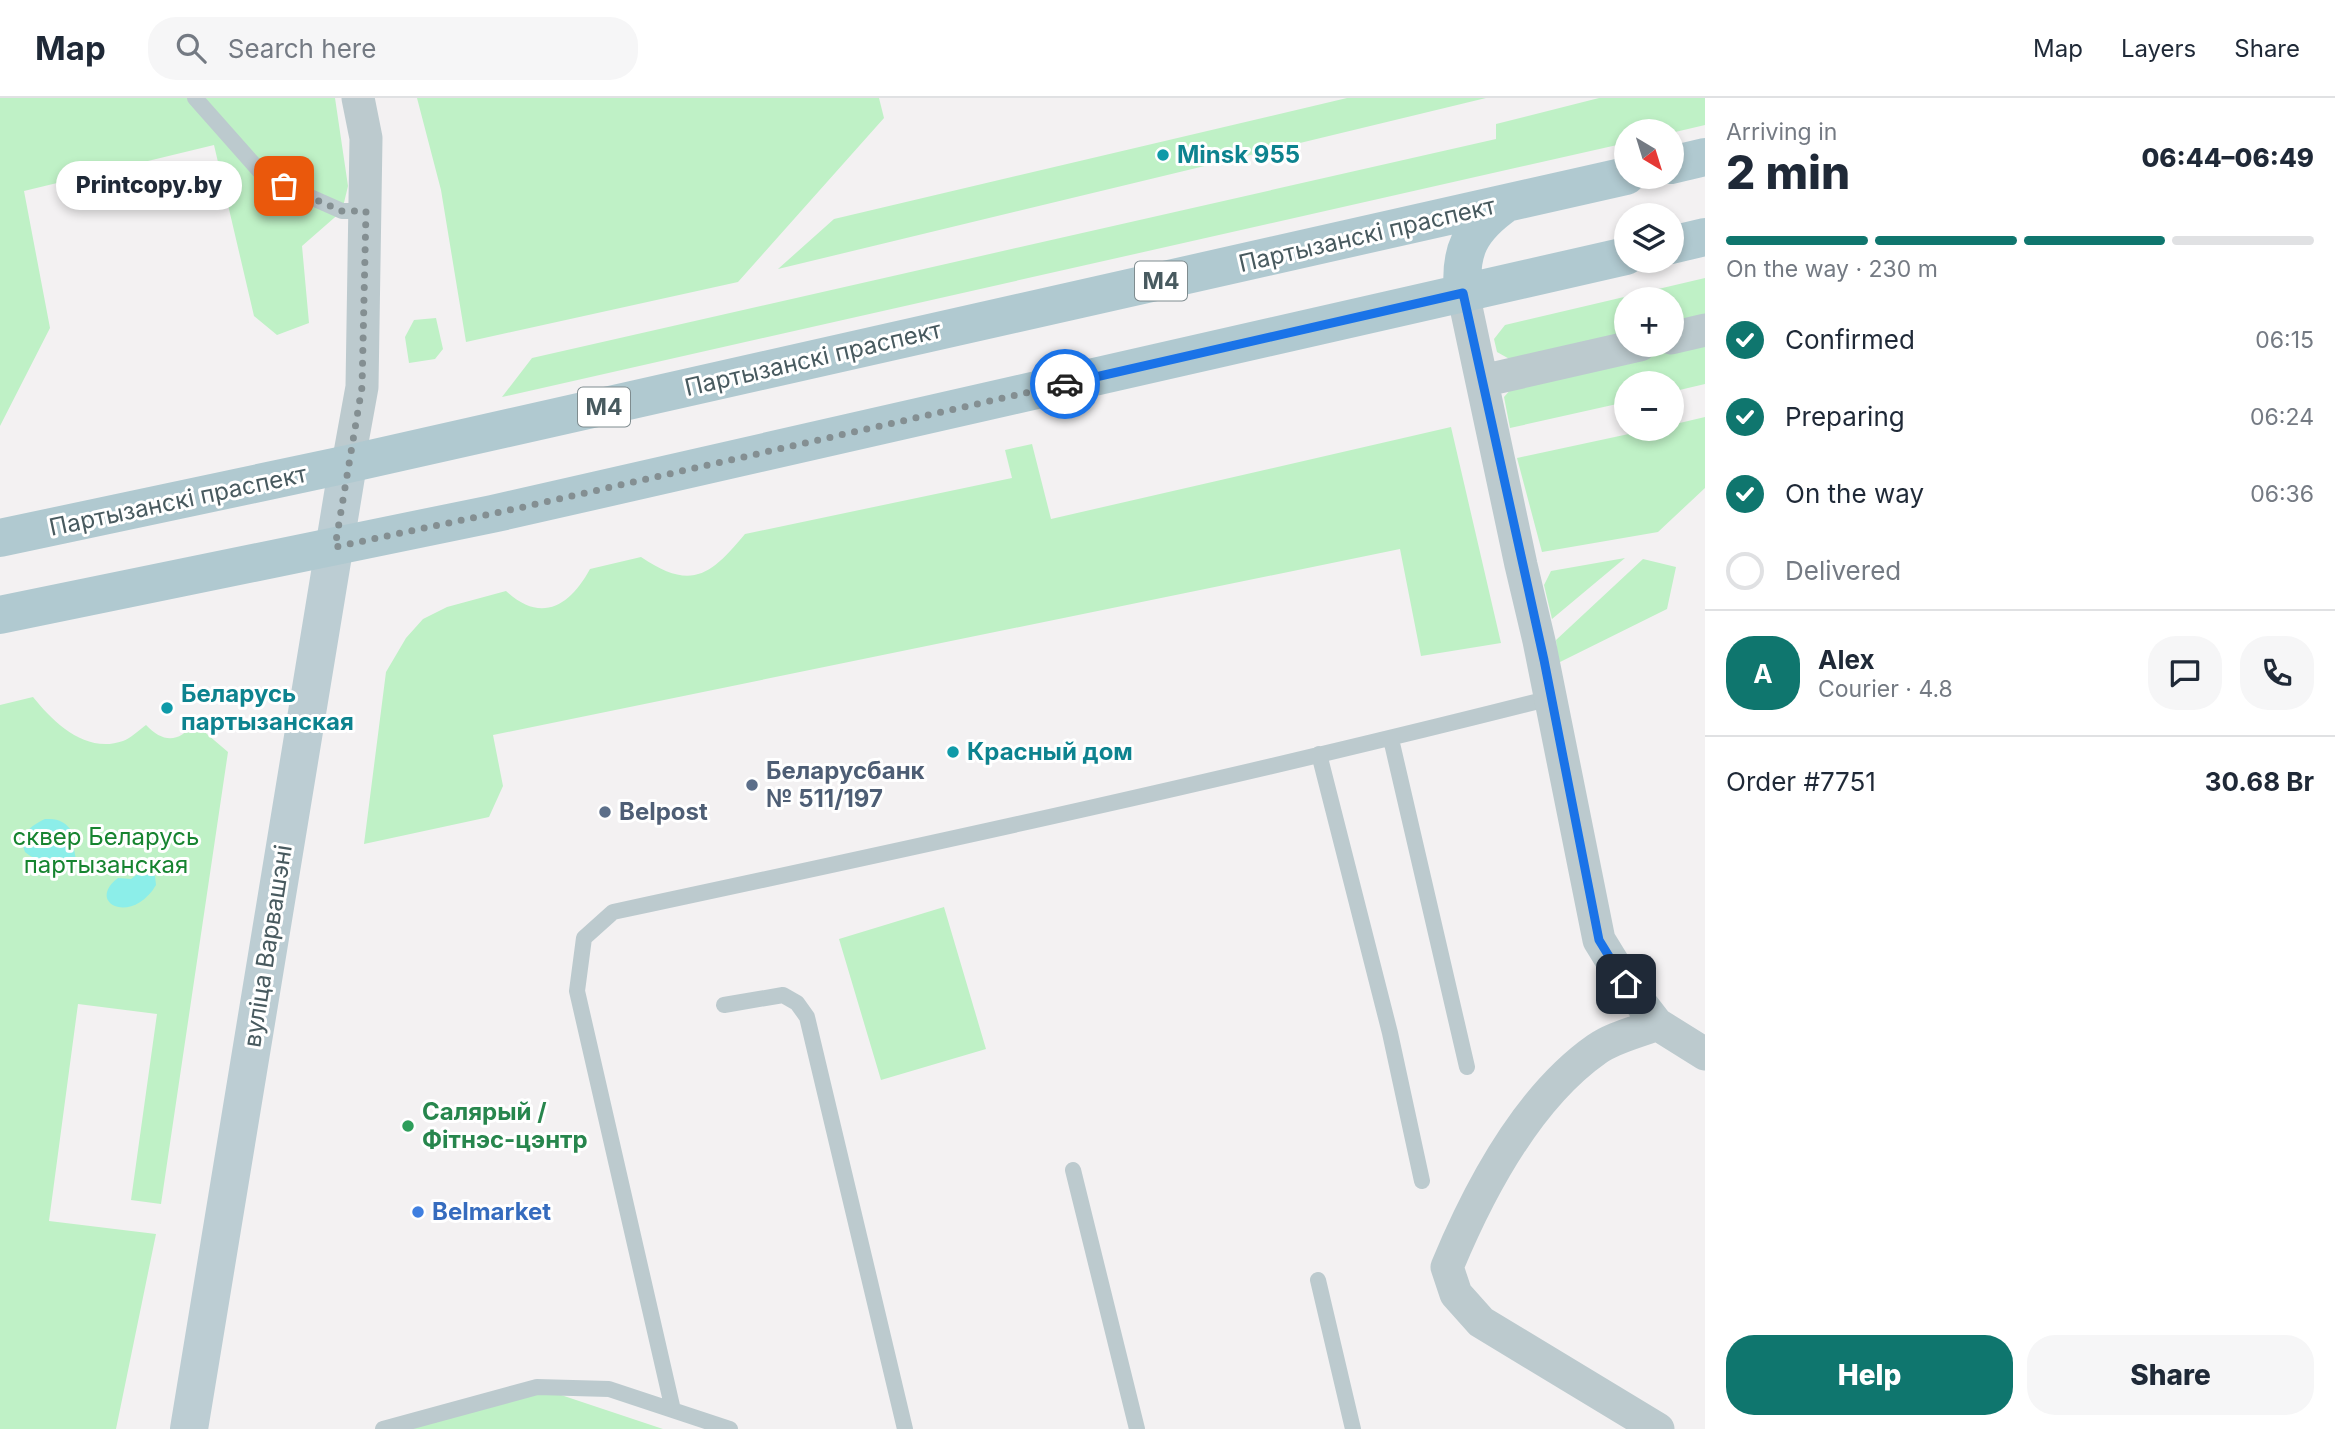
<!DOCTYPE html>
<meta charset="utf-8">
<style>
:root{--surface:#fff;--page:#f6f6f7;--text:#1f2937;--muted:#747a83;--line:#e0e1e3;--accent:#0f766e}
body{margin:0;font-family:Inter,sans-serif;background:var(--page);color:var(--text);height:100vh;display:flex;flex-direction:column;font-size:26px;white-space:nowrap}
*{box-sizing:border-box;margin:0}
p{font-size:23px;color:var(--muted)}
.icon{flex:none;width:38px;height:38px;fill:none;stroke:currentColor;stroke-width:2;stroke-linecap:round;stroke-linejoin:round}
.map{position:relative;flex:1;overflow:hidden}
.sheet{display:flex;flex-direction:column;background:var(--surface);width:630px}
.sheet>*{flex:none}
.needle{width:46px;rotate:142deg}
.buttons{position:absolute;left:1614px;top:21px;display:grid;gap:14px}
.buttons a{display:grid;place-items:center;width:70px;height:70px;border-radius:50%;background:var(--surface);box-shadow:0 4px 10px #0003;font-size:35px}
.pin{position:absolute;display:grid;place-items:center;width:60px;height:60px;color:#fff;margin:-30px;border-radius:14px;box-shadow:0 4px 10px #0006}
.courier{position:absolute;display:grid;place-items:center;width:70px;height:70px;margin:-35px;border:5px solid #1a73e8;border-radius:50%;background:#fff;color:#222;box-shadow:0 2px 9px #0007}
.bubble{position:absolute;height:49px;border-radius:24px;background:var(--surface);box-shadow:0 4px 10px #0003;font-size:23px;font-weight:800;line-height:49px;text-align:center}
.head em{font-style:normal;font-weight:800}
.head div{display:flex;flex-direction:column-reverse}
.head{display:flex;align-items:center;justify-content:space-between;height:119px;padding:0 21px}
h1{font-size:46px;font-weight:800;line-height:52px}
.bar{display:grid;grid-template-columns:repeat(4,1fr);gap:10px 7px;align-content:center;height:84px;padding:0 21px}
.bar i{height:9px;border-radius:5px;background:var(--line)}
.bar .on{background:var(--accent)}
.bar p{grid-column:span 4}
.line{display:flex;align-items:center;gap:18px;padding:0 21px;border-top:2px solid var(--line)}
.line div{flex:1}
.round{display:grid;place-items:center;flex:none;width:74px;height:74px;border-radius:28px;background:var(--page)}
ol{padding:0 21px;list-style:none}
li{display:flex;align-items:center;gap:21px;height:77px}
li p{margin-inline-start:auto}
li .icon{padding:7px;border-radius:50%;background:var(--accent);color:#fff;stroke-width:4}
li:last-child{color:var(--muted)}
li i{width:38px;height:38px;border:4px solid var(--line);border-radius:50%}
.primary-button{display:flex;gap:14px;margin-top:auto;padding:14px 21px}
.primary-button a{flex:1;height:80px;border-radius:28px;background:var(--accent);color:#fff;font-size:28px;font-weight:800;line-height:80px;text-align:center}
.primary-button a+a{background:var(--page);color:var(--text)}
header{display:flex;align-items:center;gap:42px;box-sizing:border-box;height:98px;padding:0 35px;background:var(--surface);border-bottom:2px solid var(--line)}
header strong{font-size:33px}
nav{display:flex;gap:38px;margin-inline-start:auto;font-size:24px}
.search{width:490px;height:63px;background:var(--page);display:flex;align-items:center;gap:18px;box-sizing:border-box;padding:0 24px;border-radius:28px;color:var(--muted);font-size:26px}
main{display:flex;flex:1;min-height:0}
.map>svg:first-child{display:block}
.green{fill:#bff1c6}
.water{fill:#8ceee9}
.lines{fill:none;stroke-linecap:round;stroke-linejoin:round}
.service{stroke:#bccace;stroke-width:16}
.minor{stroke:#bccace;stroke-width:33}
.secondary{stroke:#bccdd3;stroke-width:38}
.primary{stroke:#b0c9d0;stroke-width:38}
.done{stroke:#848f92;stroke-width:7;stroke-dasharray:0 12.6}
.route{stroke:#1a73e8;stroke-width:9}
.culture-dot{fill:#0f9aa8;stroke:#fff;stroke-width:2.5}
.service-dot{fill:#5c6f8a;stroke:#fff;stroke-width:2.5}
.leisure-dot{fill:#2e9e5b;stroke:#fff;stroke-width:2.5}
.shop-dot{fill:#3f7fe0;stroke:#fff;stroke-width:2.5}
.labels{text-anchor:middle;stroke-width:6;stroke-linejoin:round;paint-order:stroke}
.shield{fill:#fff;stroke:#7f8c8f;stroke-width:2}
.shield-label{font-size:23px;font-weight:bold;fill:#485a5f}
.culture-label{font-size:24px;font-weight:bold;fill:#0d838f;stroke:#fff;text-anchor:start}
.street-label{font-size:24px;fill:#485a5f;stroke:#fff}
.service-label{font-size:24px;font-weight:bold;fill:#4e5e75;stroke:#fff;text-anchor:start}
.park-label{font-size:24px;fill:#168430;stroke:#fff}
.leisure-label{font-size:24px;font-weight:bold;fill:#27864d;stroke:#fff;text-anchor:start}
.shop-label{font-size:24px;font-weight:bold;fill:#366cbe;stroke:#fff;text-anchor:start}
</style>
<header>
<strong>Map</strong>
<div class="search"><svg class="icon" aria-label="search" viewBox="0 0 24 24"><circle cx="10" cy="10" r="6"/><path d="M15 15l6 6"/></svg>Search here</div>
<nav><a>Map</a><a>Layers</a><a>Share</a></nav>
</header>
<main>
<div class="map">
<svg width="1705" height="1331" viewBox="0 0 1705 1331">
<rect width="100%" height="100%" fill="#f3f1f2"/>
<path class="green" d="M 0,0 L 335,0 L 348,88 L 342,113 L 302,148 L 309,225 L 277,237 L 254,218 L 214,47 L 24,93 L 50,230 L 0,328 Z
M 417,0 L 879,0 L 884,20 L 738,184 L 466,244 L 441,92 Z
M 1347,0 L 1486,0 L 778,171 L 834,121 Z
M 1599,0 L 1705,0 L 1705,27 L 1671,35 L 1671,33 L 1626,33 L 1626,45 L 502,299 L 532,260 L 1496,41 L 1496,26 Z
M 1705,180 L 1705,219 L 1671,226 L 1671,201 L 1626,201 L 1626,237 L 1513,263 L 1497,254 L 1494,241 L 1505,227 Z
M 436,220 L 443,251 L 435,261 L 409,265 L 405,239 L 414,222 Z
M 1705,245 L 1705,286 L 1671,294 L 1671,285 L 1626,285 L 1626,304 L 1510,330 L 1504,299 L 1512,290 Z
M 1705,319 L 1705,390 L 1658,434 L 1542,454 L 1517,360 L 1652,331 L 1671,331 L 1671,327 Z
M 1451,329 L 1501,545 L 1421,558 L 1400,451 L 493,637 L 503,688 L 489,719 L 364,746 L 386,574 L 406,540 L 423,521 L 447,509 L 506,493 C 541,526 570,508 590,471 L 641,459 C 691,493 710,478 745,436 L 1012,380 L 1005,352 L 1032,346 L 1051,421 Z
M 1625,460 L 1552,521 L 1544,487 L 1551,473 Z
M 1643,461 L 1676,469 L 1667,511 L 1558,565 L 1556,542 Z
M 33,599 C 54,625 86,656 123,643 C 131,640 139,632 146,627 C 163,645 179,645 194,625 L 228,654 L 161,1106 L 131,1102 L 157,916 L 78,906 L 49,1123 L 156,1136 L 116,1331 L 0,1331 L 0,607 Z
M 944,809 L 986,951 L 881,982 L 839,841 Z
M 537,1289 L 663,1331 L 405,1331 Z"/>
<path class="water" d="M 45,721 C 57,721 63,722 71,732 L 70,746 L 74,751 L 76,762 C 66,773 62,765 51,763 C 40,761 34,762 25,754 C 19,737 30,728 45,721 Z
M 143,772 L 150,773 L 155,778 L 156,787 C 132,828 85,805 118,780 L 131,781 Z"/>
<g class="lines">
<path class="service" d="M 195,0 L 265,79 L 342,113 L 366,113
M 1391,641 L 1467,969
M 1319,656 L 1390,935 L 1422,1083
M 724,907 L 783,897 L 797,905 L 807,919 L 905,1331
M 1073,1072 L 1137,1331
M 1318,1182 L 1353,1331
M 673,1312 L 577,893 L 584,840 L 613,814 C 926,747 1240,679 1551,600
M 383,1331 L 537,1289 L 609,1291 L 730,1331"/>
<path class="minor" d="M 1463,195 L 1521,467 L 1539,543 L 1599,842 L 1626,886 L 1657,926 L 1705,956
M 1671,240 L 1705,232
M 1482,283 L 1640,247
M 348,366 L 362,289 L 366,40 L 358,0
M 1657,926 C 1638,934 1614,939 1597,951 C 1527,1000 1479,1092 1447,1169 L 1456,1196 L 1481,1224 L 1658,1331"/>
<path class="secondary" d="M 189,1331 L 348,366"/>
<path class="primary" d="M 1671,67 L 1705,59
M 1671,147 L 1705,139
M 1463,195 C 1459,153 1470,131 1505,106
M 0,440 L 348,366 L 1626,78
M 0,517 L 492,416 L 1626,158"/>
</g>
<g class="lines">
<path class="done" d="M 284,88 L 342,113 L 366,113 L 362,289 L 335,449 L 519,410 L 1065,286"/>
<path class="route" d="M 1065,286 L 1463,195 L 1544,562 L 1599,842 L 1626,886"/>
</g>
<g class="culture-dot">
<circle cx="1163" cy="57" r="7"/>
<circle cx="167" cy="610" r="7"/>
<circle cx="953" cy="654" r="7"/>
</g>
<g class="service-dot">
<circle cx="752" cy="687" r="7"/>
<circle cx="605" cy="714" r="7"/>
</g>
<circle class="leisure-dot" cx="408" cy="1028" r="7"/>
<circle class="shop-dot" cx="418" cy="1114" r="7"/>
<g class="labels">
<g class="shield">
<rect x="1135" y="163.5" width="52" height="39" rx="5"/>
<rect x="578" y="289.5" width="52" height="39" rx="5"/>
</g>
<g class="shield-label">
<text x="1161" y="191">М4</text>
<text x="604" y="317">М4</text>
</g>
<g class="culture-label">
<text x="1177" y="65">Minsk 955</text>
<text x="181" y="604">Беларусь<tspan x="181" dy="28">партызанская</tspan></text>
<text x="967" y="662">Красный дом</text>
</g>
<g class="street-label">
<text transform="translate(1367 137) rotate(-13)" y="8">Партызанскі праспект</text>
<text transform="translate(813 261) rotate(-13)" y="8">Партызанскі праспект</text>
<text transform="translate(178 403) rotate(-12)" y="8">Партызанскі праспект</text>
<text transform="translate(268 848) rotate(-81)" y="8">вуліца Варвашэні</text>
</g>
<g class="service-label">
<text x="766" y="681">Беларусбанк<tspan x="766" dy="28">№ 511/197</tspan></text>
<text x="619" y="722">Belpost</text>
</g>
<g class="park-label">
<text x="106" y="747">сквер Беларусь<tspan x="106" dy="28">партызанская</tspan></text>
</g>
<g class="leisure-label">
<text x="422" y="1022">Салярый /<tspan x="422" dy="28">Фітнэс-цэнтр</tspan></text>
</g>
<g class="shop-label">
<text x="432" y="1122">Belmarket</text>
</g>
</g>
</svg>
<div class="buttons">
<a><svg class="needle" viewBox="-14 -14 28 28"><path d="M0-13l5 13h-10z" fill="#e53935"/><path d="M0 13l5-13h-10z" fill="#747a83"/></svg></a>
<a><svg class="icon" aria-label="layers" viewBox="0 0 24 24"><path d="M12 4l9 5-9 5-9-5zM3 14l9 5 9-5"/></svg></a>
<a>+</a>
<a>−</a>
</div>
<div class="pin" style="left:284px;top:88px;background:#ea580c"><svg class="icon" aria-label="bag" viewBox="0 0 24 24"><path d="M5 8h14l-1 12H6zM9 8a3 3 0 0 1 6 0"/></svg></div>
<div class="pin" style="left:1626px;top:886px;background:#1f2937"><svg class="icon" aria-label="home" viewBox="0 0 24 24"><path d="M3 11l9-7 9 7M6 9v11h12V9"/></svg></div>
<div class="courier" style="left:1065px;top:286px"><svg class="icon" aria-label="car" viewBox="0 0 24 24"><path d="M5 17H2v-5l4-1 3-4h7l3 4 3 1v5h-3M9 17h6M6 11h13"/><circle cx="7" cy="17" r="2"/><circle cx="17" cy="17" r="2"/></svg></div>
<div class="bubble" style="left:56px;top:63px;width:186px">Printcopy.by</div>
</div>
<section class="sheet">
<div class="head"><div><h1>2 min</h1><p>Arriving in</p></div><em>06:44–06:49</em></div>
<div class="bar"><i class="on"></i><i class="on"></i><i class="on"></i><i></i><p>On the way · 230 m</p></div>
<ol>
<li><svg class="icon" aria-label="check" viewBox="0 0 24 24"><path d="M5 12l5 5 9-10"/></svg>Confirmed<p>06:15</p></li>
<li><svg class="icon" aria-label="check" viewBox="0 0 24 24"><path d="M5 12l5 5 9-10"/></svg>Preparing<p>06:24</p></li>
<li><svg class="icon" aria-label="check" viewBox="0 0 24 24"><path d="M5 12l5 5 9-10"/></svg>On the way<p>06:36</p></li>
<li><i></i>Delivered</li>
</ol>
<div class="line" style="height:126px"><b class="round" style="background:var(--accent);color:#fff">A</b><div><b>Alex</b><p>Courier · 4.8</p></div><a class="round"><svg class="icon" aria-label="chat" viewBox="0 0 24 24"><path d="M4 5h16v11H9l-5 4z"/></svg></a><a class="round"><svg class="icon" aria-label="phone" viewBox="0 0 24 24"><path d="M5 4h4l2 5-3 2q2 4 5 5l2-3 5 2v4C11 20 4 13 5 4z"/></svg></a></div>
<div class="line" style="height:91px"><div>Order #7751</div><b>30.68 Br</b></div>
<div class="primary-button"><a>Help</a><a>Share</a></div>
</section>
</main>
